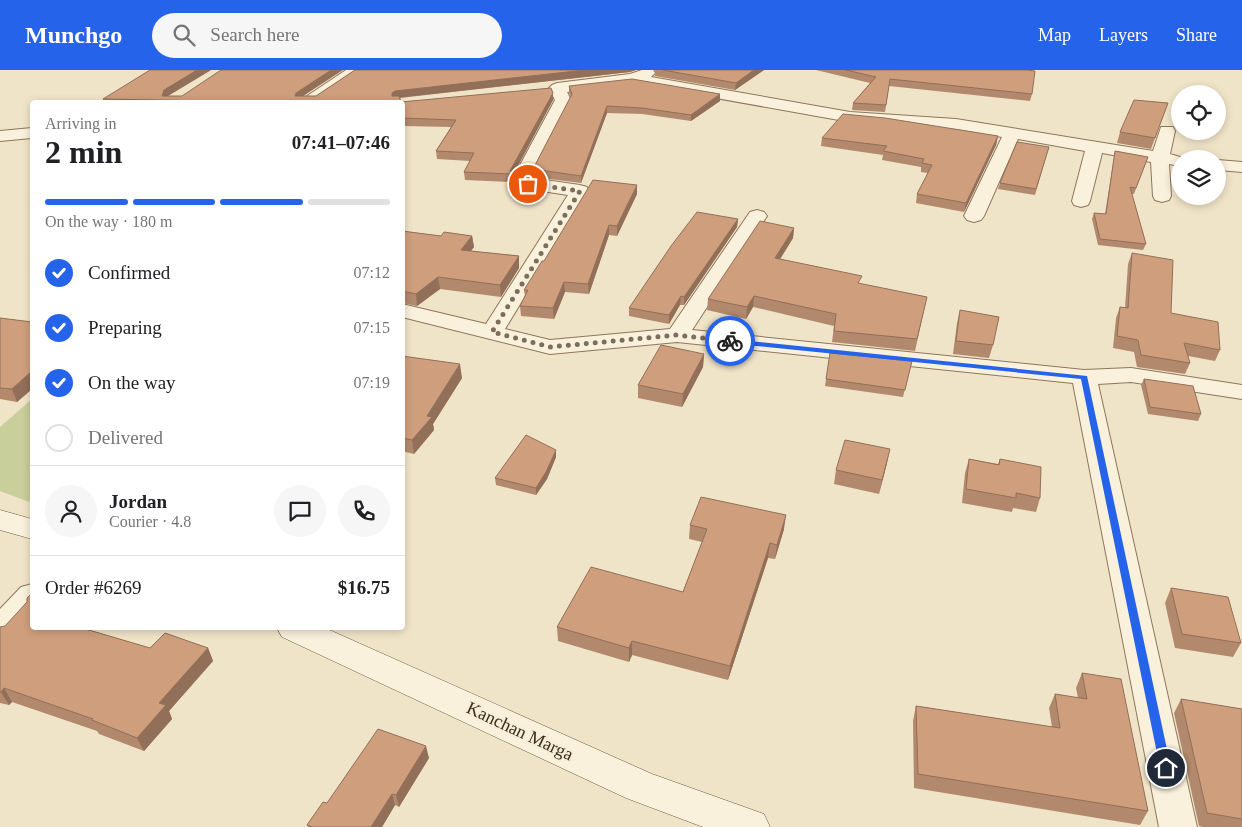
<!DOCTYPE html>
<meta charset="utf-8">
<style>
:root{--surface:#fff;--page:#f6f6f6;--text:#202124;--muted:#757577;--line:#e0e0e0;--accent:#2563eb}
body{margin:0;font-family:"Times New Roman",serif;background:var(--page);color:var(--text);height:100vh;display:flex;flex-direction:column;font-size:19px;white-space:nowrap}
*{box-sizing:border-box;margin:0}
p{font-size:16px;color:var(--muted)}
.icon{flex:none;width:28px;height:28px;fill:none;stroke:currentColor;stroke-width:2;stroke-linecap:round;stroke-linejoin:round}
.map{position:relative;flex:1;overflow:hidden}
.side{position:absolute;left:30px;top:30px;width:375px;height:530px;display:flex;flex-direction:column;background:var(--surface);border-radius:5px;box-shadow:0 2px 8px #0003}
.side>*{flex:none}
.tools{position:absolute;left:1171px;top:15px;display:grid;gap:10px}
.tools a{display:grid;place-items:center;width:55px;height:55px;border-radius:50%;background:var(--surface);box-shadow:0 2px 8px #0003;font-size:25px}
.pin{position:absolute;display:grid;place-items:center;width:42px;height:42px;color:#fff;margin:-21px;border:2px solid #fff;border-radius:50%;box-shadow:0 1px 5px #0007}
.courier{position:absolute;display:grid;place-items:center;width:50px;height:50px;margin:-25px;border:4px solid #2563eb;border-radius:50%;background:#fff;color:#222;box-shadow:0 1px 6px #0007}
.head em{font-style:normal;font-weight:600}
.head div{display:flex;flex-direction:column-reverse}
.head{display:flex;align-items:center;justify-content:space-between;height:85px;padding:0 15px}
h1{font-size:32px;font-weight:600;line-height:38px}
.bar{display:grid;grid-template-columns:repeat(4,1fr);gap:8px 5px;align-content:center;height:60px;padding:0 15px}
.bar i{height:6px;border-radius:4px;background:var(--line)}
.bar .active{background:var(--accent)}
.bar p{grid-column:span 4}
.line{display:flex;align-items:center;gap:12px;padding:0 15px;border-top:1px solid var(--line)}
.line div{flex:1}
.round{display:grid;place-items:center;flex:none;width:52px;height:52px;border-radius:26px;background:var(--page)}
ol{padding:0 15px;list-style:none}
li{display:flex;align-items:center;gap:15px;height:55px}
li p{margin-inline-start:auto}
li .icon{padding:5px;border-radius:50%;background:var(--accent);color:#fff;stroke-width:4}
li:last-child{color:var(--muted)}
li i{width:28px;height:28px;border:2px solid var(--line);border-radius:50%}
header{display:flex;align-items:center;gap:30px;box-sizing:border-box;height:70px;padding:0 25px;background:var(--accent);color:#fff}
header strong{font-size:24px}
nav{display:flex;gap:28px;margin-inline-start:auto;font-size:18px}
.search{width:350px;height:45px;background:var(--page);display:flex;align-items:center;gap:12px;box-sizing:border-box;padding:0 18px;border-radius:28px;color:var(--muted);font-size:19px}
.map>svg:first-child{display:block}
.green{fill:#c9cf9b}
.lines{fill:none;stroke-linecap:round;stroke-linejoin:round}
.street-casing{stroke:#8d765c;stroke-width:2}
.secondary-casing{stroke:#6f573f;stroke-width:1}
.street{fill:#faf1dc;fill-rule:evenodd}
.secondary{fill:#faf1dc;fill-rule:evenodd}
.wall{fill:#b2896c}
.shaded-wall{fill:#916f58}
.building{fill:#cf9f7d;stroke:#916f58}
.route{fill:#2563eb}
.done{stroke:#7c6e5b;stroke-width:5;stroke-dasharray:0 9}
.labels{text-anchor:middle;stroke-width:4.5;stroke-linejoin:round;paint-order:stroke}
.near-street-label{font-size:18px;fill:#3d2e20;stroke:#f7eed8}
</style>
<header>
<strong>Munchgo</strong>
<div class="search"><svg class="icon" aria-label="search" viewBox="0 0 24 24"><circle cx="10" cy="10" r="6"/><path d="M15 15l6 6"/></svg>Search here</div>
<nav><a>Map</a><a>Layers</a><a>Share</a></nav>
</header>
<div class="map">
<svg width="1242" height="757" viewBox="0 0 1242 757">
<rect width="100%" height="100%" fill="#f0e4c8"/>
<path class="green" d="M 32,329 L 32,433 L 0,421 L 0,357 Z"/>
<g class="lines">
<g class="street-casing">
<path id="street" d="M 346,0 L 363,0 L 316,32 L 298,32 Z
M 642,0 L 653,0 L 655,3 L 651,7 L 850,42 L 956,49 L 1153,81 L 1161,57 L 1173,57 L 1175,61 L 1170,84 L 1187,89 L 1180,89 L 1180,96 L 1169,94 L 1171,126 L 1169,130 L 1162,132 L 1155,130 L 1153,126 L 1151,92 L 1102,83 L 1090,131 L 1088,135 L 1081,137 L 1074,135 L 1072,131 L 1085,81 L 1018,69 L 984,146 L 981,150 L 974,152 L 967,150 L 964,146 L 1002,67 L 956,59 L 850,52 L 632,13 L 567,22 L 571,30 L 531,108 L 580,115 L 587,117 L 589,121 L 505,259 L 550,270 L 670,259 L 750,142 L 757,140 L 764,142 L 767,146 L 692,260 L 1084,300 L 1131,298 L 1242,315 L 1242,329 L 1131,312 L 1098,314 L 1197,757 L 1159,757 L 1073,313 L 677,272 L 550,284 L 402,247 L 402,234 L 486,254 L 568,125 L 522,118 L 512,110 L 555,30 L 549,18 L 552,15 L 557,13 L 630,4 Z
M 32,58 L 32,68 L 0,71 L 0,61 Z
M 1218,90 L 1242,92 L 1242,102 L 1218,100 Z
M 32,514 L 32,544 L 11,568 L 0,571 L 0,539 L 21,517 Z"/>
</g>
<g class="secondary-casing">
<path id="secondary" d="M 0,440 L 32,449 L 32,469 L 0,460 Z
M 277,558 L 325,558 L 652,704 L 764,744 L 770,757 L 703,757 L 626,728 L 282,567 Z"/>
</g>
<use href="#street" class="street"/>
<use href="#secondary" class="secondary"/>
</g>
<path class="wall" d="M 211,0 L 168,26 L 316,26 L 355,0 L 636,0 L 630,2 L 400,28 L 401,32 L 553,30 L 512,107 L 512,112 L 465,110 L 464,102 L 470,91 L 437,89 L 436,81 L 451,57 L 402,56 L 402,32 L 104,32 L 103,29 Z
M 655,0 L 764,0 L 735,20 L 655,6 Z
M 816,0 L 1027,0 L 1032,24 L 1030,31 L 889,16 L 885,42 L 852,40 L 853,33 L 870,13 Z
M 569,16 L 720,31 L 691,51 L 642,44 L 607,43 L 581,113 L 534,107 L 533,99 L 571,27 L 569,23 Z
M 1164,43 L 1151,79 L 1117,73 L 1120,62 Z
M 998,66 L 996,75 L 964,142 L 916,133 L 917,124 L 928,103 L 921,102 L 921,97 L 882,90 L 883,85 L 821,76 L 822,68 Z
M 1049,77 L 1035,125 L 998,119 L 1000,113 Z
M 1115,81 L 1148,87 L 1134,124 L 1132,124 L 1146,174 L 1143,180 L 1098,175 L 1092,149 L 1094,143 L 1105,144 L 1114,87 Z
M 32,91 L 32,101 L 30,93 Z
M 637,124 L 617,166 L 609,165 L 589,224 L 565,222 L 554,249 L 521,246 L 520,236 L 525,226 L 524,220 L 544,191 Z
M 738,149 L 737,157 L 684,235 L 680,235 L 669,254 L 629,246 L 629,238 Z
M 794,158 L 793,168 L 780,189 L 861,214 L 927,227 L 915,281 L 832,272 L 834,256 L 753,237 L 746,249 L 707,240 L 708,229 Z
M 402,161 L 441,166 L 472,166 L 474,177 L 471,181 L 519,186 L 519,198 L 501,227 L 440,219 L 417,236 L 402,233 Z
M 1132,183 L 1171,243 L 1220,280 L 1215,291 L 1188,286 L 1190,293 L 1185,304 L 1137,297 L 1134,282 L 1113,278 L 1116,248 L 1120,237 L 1125,238 L 1128,194 Z
M 960,240 L 993,275 L 989,288 L 953,284 L 957,253 Z
M 0,248 L 32,252 L 32,319 L 17,332 L 0,329 Z
M 830,283 L 912,291 L 903,327 L 825,316 Z
M 704,284 L 703,297 L 682,337 L 638,328 L 638,315 Z
M 402,286 L 462,308 L 433,354 L 434,360 L 414,384 L 402,381 Z
M 1144,309 L 1201,344 L 1198,351 L 1148,344 L 1141,315 Z
M 556,387 L 547,409 L 536,425 L 496,415 L 495,408 Z
M 969,389 L 998,394 L 1000,389 L 1040,428 L 1036,442 L 1013,438 L 1012,442 L 962,433 L 965,403 Z
M 887,393 L 879,424 L 834,414 L 836,400 Z
M 690,455 L 784,459 L 775,489 L 768,488 L 728,610 L 632,585 L 629,592 L 558,571 L 557,557 L 683,522 L 702,472 L 689,469 Z
M 1171,518 L 1241,573 L 1233,587 L 1175,578 L 1165,533 Z
M 0,557 L 87,558 L 86,559 L 150,578 L 208,578 L 213,591 L 169,641 L 172,649 L 144,681 L 99,664 L 97,661 L 12,632 L 9,635 L 0,633 Z
M 1082,603 L 1148,741 L 1140,755 L 914,718 L 913,651 L 916,636 L 1052,657 L 1049,638 L 1055,624 L 1078,628 L 1076,618 Z
M 1181,629 L 1242,639 L 1242,757 L 1203,757 L 1199,756 L 1174,643 Z
M 429,688 L 399,737 L 395,735 L 382,757 L 308,757 L 307,755 L 327,733 Z"/>
<path class="shaded-wall" d="M 197,0 L 211,0 L 166,27 L 162,26 L 164,20 Z
M 331,0 L 343,0 L 297,30 L 295,26 L 296,23 Z
M 585,0 L 636,0 L 630,2 L 396,28 L 393,31 L 392,23 L 395,21 Z
M 754,0 L 764,0 L 735,20 L 736,13 Z
M 553,23 L 553,30 L 512,107 L 510,101 Z
M 720,24 L 720,31 L 691,51 L 691,45 Z
M 607,36 L 607,43 L 581,113 L 581,106 Z
M 998,66 L 996,75 L 964,142 L 966,133 Z
M 637,115 L 637,124 L 617,166 L 617,156 Z
M 738,149 L 737,157 L 684,235 L 684,227 Z
M 609,155 L 609,165 L 589,224 L 588,214 Z
M 794,158 L 793,168 L 774,199 L 775,188 Z
M 472,166 L 474,177 L 462,192 L 461,180 Z
M 519,186 L 519,198 L 501,227 L 500,215 Z
M 438,207 L 440,219 L 417,236 L 416,224 Z
M 564,212 L 565,222 L 554,249 L 553,238 Z
M 681,226 L 680,235 L 669,254 L 669,245 Z
M 754,226 L 753,237 L 746,249 L 747,237 Z
M 704,284 L 703,297 L 682,337 L 683,324 Z
M 460,294 L 462,308 L 433,354 L 434,360 L 414,384 L 412,370 Z
M 32,301 L 32,319 L 17,332 L 12,319 Z
M 890,379 L 887,393 L 879,424 L 882,410 Z
M 556,380 L 556,387 L 547,409 L 536,425 L 536,418 Z
M 786,445 L 784,459 L 775,489 L 777,475 Z
M 770,473 L 768,488 L 728,610 L 730,596 Z
M 632,571 L 632,585 L 629,592 L 629,578 Z
M 208,578 L 213,591 L 169,641 L 172,649 L 144,681 L 137,668 L 159,633 Z
M 4,618 L 12,632 L 9,635 L 1,622 Z
M 426,676 L 429,688 L 399,737 L 396,725 Z
M 392,724 L 395,735 L 382,757 L 371,757 Z"/>
<path class="building" d="M 150,0 L 197,0 L 164,20 L 162,26 L 182,26 L 221,0 L 331,0 L 296,23 L 295,26 L 316,26 L 355,0 L 585,0 L 395,21 L 392,23 L 392,26 L 399,26 L 401,32 L 551,18 L 553,23 L 510,101 L 511,104 L 464,102 L 474,83 L 436,81 L 456,50 L 402,48 L 402,32 L 267,32 L 103,29 Z
M 663,0 L 754,0 L 736,13 Z
M 846,0 L 1027,0 L 1035,1 L 1032,24 L 890,9 L 886,35 L 853,33 L 876,7 Z
M 632,9 L 720,24 L 691,45 L 642,38 L 607,36 L 581,106 L 533,99 L 572,24 L 569,16 Z
M 1134,30 L 1168,33 L 1155,68 L 1120,62 Z
M 843,44 L 885,48 L 998,66 L 966,133 L 917,124 L 932,95 L 922,93 L 924,89 L 883,81 L 887,76 L 822,68 Z
M 1017,72 L 1049,77 L 1036,119 L 1000,113 Z
M 1115,81 L 1148,87 L 1136,118 L 1130,117 L 1146,174 L 1100,169 L 1094,143 L 1106,144 Z
M 593,110 L 637,115 L 617,156 L 609,155 L 588,214 L 564,212 L 553,238 L 520,236 L 528,220 L 524,220 L 542,191 L 544,191 Z
M 697,142 L 738,149 L 684,227 L 681,226 L 669,245 L 629,238 L 671,176 Z
M 760,151 L 794,158 L 775,188 L 862,206 L 858,213 L 927,227 L 917,269 L 834,261 L 836,244 L 754,226 L 747,237 L 708,229 Z
M 402,161 L 441,166 L 444,162 L 472,166 L 461,180 L 519,186 L 500,215 L 438,207 L 416,224 L 402,221 Z
M 1132,183 L 1173,190 L 1171,243 L 1218,252 L 1220,280 L 1184,273 L 1190,293 L 1141,285 L 1138,270 L 1117,266 L 1120,237 L 1128,238 Z
M 960,240 L 999,247 L 993,275 L 956,271 Z
M 0,248 L 32,252 L 32,301 L 12,319 L 0,318 Z
M 661,275 L 704,284 L 683,324 L 638,315 Z
M 830,283 L 912,291 L 905,320 L 826,309 Z
M 402,286 L 460,294 L 427,346 L 432,347 L 412,370 L 402,368 Z
M 1144,309 L 1193,316 L 1201,344 L 1150,337 Z
M 526,365 L 556,380 L 546,402 L 536,418 L 495,408 Z
M 845,370 L 890,379 L 882,410 L 836,400 Z
M 969,389 L 999,395 L 1000,389 L 1041,397 L 1040,428 L 1016,423 L 1016,428 L 966,419 Z
M 701,427 L 786,445 L 777,475 L 770,473 L 730,596 L 632,571 L 629,578 L 557,557 L 591,497 L 683,522 L 707,459 L 690,455 Z
M 1171,518 L 1228,527 L 1241,573 L 1182,564 Z
M 32,523 L 32,558 L 82,558 L 150,578 L 165,563 L 208,578 L 159,633 L 166,635 L 137,668 L 92,650 L 93,649 L 4,618 L 1,622 L 0,622 L 0,557 L 5,556 L 27,532 L 27,528 Z
M 1082,603 L 1121,609 L 1148,741 L 918,704 L 916,636 L 1060,658 L 1055,624 L 1087,629 Z
M 1181,629 L 1242,639 L 1242,749 L 1207,743 Z
M 378,659 L 426,676 L 396,725 L 392,724 L 371,757 L 312,757 L 307,755 L 323,732 L 327,733 Z"/>
<path class="route" d="M 730,269 L 1087,306 L 1171,698 L 1170,702 L 1162,702 L 1160,698 L 1081,309 L 727,273 L 726,271 Z"/>
<g class="lines">
<path class="done" d="M 528,114 L 580,121 L 492,262 L 550,277 L 677,265 L 730,271"/>
</g>
<g class="labels">
<g class="near-street-label">
<text transform="translate(520 661) rotate(25)" y="6">Kanchan Marga</text>
</g>
</g>
</svg>
<div class="tools">
<a><svg class="icon" aria-label="locate" viewBox="0 0 24 24"><circle cx="12" cy="12" r="6"/><path d="M12 2v4M12 18v4M2 12h4M18 12h4"/></svg></a>
<a><svg class="icon" aria-label="layers" viewBox="0 0 24 24"><path d="M12 4l9 5-9 5-9-5zM3 14l9 5 9-5"/></svg></a>
</div>
<div class="pin" style="left:528px;top:114px;background:#ea580c"><svg class="icon" aria-label="bag" viewBox="0 0 24 24"><path d="M5 8h14l-1 12H6zM9 8a3 3 0 0 1 6 0"/></svg></div>
<div class="pin" style="left:1166px;top:698px;background:#1f2937"><svg class="icon" aria-label="home" viewBox="0 0 24 24"><path d="M3 11l9-7 9 7M6 9v11h12V9"/></svg></div>
<div class="courier" style="left:730px;top:271px"><svg class="icon" aria-label="bike" viewBox="0 0 24 24"><circle cx="6" cy="16" r="4"/><circle cx="18" cy="16" r="4"/><path d="M6 16l4-8h5l3 8M10 8l3 8H6M13 5h3"/></svg></div>
<section class="side">
<div class="head"><div><h1>2 min</h1><p>Arriving in</p></div><em>07:41–07:46</em></div>
<div class="bar"><i class="active"></i><i class="active"></i><i class="active"></i><i></i><p>On the way · 180 m</p></div>
<ol>
<li><svg class="icon" aria-label="check" viewBox="0 0 24 24"><path d="M5 12l5 5 9-10"/></svg>Confirmed<p>07:12</p></li>
<li><svg class="icon" aria-label="check" viewBox="0 0 24 24"><path d="M5 12l5 5 9-10"/></svg>Preparing<p>07:15</p></li>
<li><svg class="icon" aria-label="check" viewBox="0 0 24 24"><path d="M5 12l5 5 9-10"/></svg>On the way<p>07:19</p></li>
<li><i></i>Delivered</li>
</ol>
<div class="line" style="height:90px"><a class="round"><svg class="icon" aria-label="person" viewBox="0 0 24 24"><circle cx="12" cy="8" r="4"/><path d="M4 21q1-7 8-7t8 7"/></svg></a><div><b>Jordan</b><p>Courier · 4.8</p></div><a class="round"><svg class="icon" aria-label="chat" viewBox="0 0 24 24"><path d="M4 5h16v11H9l-5 4z"/></svg></a><a class="round"><svg class="icon" aria-label="phone" viewBox="0 0 24 24"><path d="M5 4h4l2 5-3 2q2 4 5 5l2-3 5 2v4C11 20 4 13 5 4z"/></svg></a></div>
<div class="line" style="height:65px"><div>Order #6269</div><b>$16.75</b></div>
</section>
</div>
